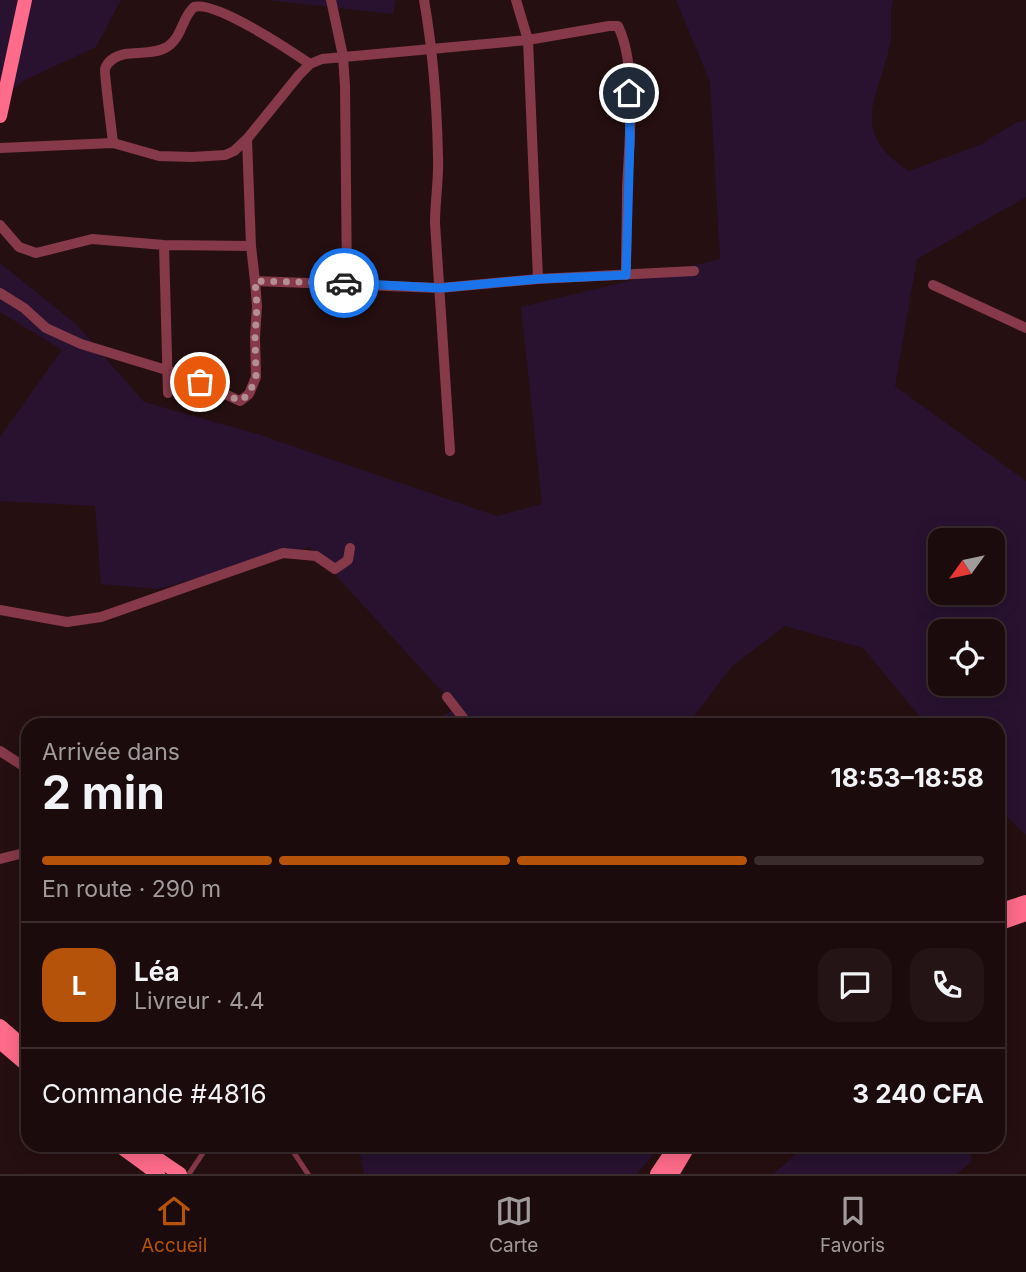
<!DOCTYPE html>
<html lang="fr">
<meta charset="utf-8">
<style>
:root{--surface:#1c0b0c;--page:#251415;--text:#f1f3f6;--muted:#a09b9d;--line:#3a2b2d;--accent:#b45309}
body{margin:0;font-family:Inter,sans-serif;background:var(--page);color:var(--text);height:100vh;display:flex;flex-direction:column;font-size:26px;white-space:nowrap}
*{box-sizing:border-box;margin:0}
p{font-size:23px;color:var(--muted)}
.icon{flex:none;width:38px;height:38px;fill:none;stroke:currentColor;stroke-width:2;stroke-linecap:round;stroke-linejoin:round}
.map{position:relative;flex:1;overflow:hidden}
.panel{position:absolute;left:21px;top:718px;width:984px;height:434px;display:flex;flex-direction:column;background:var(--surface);border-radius:21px;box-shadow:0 4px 18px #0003,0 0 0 2px var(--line)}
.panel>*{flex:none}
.needle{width:46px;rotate:237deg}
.controls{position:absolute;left:928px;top:528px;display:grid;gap:14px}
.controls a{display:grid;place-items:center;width:77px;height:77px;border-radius:14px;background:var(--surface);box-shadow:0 4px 18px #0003,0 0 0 2px var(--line);font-size:35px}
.pin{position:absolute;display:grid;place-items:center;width:60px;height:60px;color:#fff;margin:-30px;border:4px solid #fff;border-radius:50%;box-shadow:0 2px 7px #0007}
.courier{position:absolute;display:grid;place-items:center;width:70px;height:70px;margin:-35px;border:5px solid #1a73e8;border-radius:50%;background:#fff;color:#222;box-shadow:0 2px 9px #0007}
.summary em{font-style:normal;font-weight:700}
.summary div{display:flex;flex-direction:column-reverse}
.summary{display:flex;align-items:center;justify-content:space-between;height:119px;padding:0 21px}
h1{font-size:46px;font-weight:700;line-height:52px}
.bar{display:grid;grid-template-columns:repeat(4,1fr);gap:10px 7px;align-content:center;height:84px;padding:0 21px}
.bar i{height:9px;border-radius:5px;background:var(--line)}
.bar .current{background:var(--accent)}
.bar p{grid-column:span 4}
.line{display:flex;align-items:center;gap:18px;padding:0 21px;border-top:2px solid var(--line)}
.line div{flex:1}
.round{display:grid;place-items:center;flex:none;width:74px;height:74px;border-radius:21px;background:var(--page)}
.tabs{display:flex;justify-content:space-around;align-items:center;height:98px;border-top:2px solid var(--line);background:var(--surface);font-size:19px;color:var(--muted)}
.tabs a{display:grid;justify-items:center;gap:4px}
.tabs .current{color:var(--accent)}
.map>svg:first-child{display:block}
.green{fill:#281230;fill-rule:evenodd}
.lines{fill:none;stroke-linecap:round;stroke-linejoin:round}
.lane{stroke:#863948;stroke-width:5}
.street{stroke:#863948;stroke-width:10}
.secondary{stroke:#ff6b8a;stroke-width:14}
.done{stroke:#b38f93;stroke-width:7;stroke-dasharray:0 12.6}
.route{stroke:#1a73e8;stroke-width:9}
</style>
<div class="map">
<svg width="1026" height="1174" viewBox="0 0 1026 1174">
<rect width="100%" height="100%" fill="#260f10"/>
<path class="green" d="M 0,0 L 121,0 L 96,47 L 23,81 L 0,100 Z
M 267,0 L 396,0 L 393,14 Z
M 676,0 L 893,0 C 889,14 893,30 890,44 C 879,98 847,131 909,171 L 982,144 L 1015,123 L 1026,120 L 1026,197 L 917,259 L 895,386 L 1026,481 L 1026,835 L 998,807 L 998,724 L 926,724 L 863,648 L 785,626 L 732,666 L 688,724 L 428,724 L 457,708 L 310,547 L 158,589 L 101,584 L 95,506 L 0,501 L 0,437 L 62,350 L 0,312 L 0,263 L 76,324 L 144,402 L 260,435 L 497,516 L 542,504 L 521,307 L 720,259 L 710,82 ZM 940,541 L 992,541 L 992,593 L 940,593 ZM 940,632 L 992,632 L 992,684 L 940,684 Z
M 258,715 L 334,724 L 263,724 Z
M 808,1144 L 968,1145 L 972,1161 L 957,1174 L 773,1174 Z
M 358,1145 L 358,1144 L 661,1145 L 637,1174 L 364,1174 Z"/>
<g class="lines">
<path class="lane" d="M 288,1144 L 308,1174
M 189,1174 L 209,1144"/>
<path class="street" d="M 331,0 L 343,56 L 345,86 L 347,284
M 424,0 C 433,51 437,105 438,157 C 439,179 435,201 435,223 L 450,451
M 516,0 L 528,40 L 538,279
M 247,139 L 251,246
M 113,143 C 112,132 104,73 105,69 C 108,60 116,56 125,54 C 139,52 156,54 167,47 C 182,38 182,17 194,7 C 215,0 291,51 310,64
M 0,148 L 113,143 L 159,156 L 192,157 L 225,155 L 234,151 L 247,139 L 299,75 L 310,64 L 322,59 L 528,40 L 609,26 L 618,26 C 638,67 629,142 627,188 C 627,217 626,246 626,275
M 0,225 L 19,247 L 36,253 L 92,239 L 164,245 L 251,246 L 255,281 L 440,288 L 538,279 L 694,271
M 164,245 L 168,393
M 933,285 L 1026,328
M 0,293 L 24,308 L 46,328 L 81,344 L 186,376 L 240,401 L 249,394 L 256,377 L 255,337 L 257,306 L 255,281
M 0,610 L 67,622 L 101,617 L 283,553 L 316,556 L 335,569 L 348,560 L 350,548
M 447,697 L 468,724
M 0,751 L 28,769
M 0,859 L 28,852"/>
<path class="secondary" d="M 0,116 L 25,0
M 998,911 L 1026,902
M 998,924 L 1026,914
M 0,1026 L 28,1050
M 0,1042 L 28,1066
M 117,1144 L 158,1174
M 136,1144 L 180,1174
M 657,1174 L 677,1144
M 672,1174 L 690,1144"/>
</g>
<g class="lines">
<path class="done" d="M 200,382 L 240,401 L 249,394 L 256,377 L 255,337 L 257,306 L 255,281 L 344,283"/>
<path class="route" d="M 344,283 L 440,288 L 538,279 L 626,275 L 630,139 L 629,93"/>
</g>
</svg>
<div class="controls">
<a><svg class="needle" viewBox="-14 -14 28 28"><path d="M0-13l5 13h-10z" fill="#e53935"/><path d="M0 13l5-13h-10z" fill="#a09b9d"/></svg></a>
<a><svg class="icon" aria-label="locate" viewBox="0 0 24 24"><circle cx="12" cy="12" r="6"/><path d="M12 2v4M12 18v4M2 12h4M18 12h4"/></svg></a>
</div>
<div class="pin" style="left:200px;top:382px;background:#ea580c"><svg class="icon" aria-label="bag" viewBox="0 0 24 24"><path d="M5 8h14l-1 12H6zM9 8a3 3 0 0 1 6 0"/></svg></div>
<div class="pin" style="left:629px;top:93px;background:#1f2937"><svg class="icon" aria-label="home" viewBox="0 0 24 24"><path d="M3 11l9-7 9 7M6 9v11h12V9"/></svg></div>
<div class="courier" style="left:344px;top:283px"><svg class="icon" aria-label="car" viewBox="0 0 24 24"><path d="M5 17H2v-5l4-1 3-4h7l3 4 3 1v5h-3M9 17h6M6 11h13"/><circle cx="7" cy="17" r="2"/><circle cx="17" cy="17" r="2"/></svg></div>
<section class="panel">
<div class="summary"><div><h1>2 min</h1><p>Arrivée dans</p></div><em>18:53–18:58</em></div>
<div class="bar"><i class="current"></i><i class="current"></i><i class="current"></i><i></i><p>En route · 290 m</p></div>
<div class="line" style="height:126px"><b class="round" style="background:var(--accent);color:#fff">L</b><div><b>Léa</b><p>Livreur · 4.4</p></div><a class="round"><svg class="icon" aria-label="chat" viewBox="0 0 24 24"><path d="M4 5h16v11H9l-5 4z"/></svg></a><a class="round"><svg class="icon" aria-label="phone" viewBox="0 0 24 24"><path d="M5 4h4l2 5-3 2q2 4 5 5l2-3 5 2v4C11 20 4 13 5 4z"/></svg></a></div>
<div class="line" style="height:91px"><div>Commande #4816</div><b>3 240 CFA</b></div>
</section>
</div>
<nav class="tabs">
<a class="current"><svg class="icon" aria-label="home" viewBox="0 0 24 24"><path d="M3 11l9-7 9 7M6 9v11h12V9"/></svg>Accueil</a>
<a><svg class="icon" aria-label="map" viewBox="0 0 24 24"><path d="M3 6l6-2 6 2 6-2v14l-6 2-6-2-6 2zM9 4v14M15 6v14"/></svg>Carte</a>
<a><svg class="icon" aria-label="saved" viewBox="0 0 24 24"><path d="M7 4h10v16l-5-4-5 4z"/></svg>Favoris</a>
</nav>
